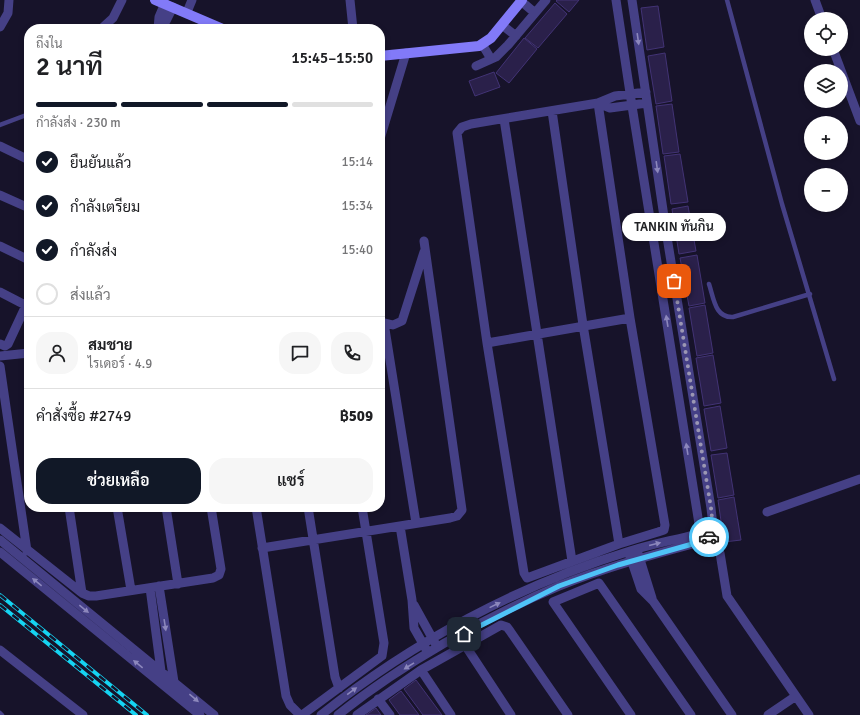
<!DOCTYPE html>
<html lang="th">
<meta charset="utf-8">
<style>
:root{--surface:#fff;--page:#f6f6f6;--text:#202124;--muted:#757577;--line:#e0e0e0;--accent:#111827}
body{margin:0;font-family:Signika,Sarabun,sans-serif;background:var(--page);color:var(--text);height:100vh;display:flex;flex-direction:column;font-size:15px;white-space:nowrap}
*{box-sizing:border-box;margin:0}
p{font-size:13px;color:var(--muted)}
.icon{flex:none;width:22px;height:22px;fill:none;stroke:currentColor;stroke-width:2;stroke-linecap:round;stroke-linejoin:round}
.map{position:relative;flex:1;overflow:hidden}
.drawer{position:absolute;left:24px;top:24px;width:361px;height:488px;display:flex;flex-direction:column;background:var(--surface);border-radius:16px;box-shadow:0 2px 6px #0003}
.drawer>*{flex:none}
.controls{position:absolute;left:804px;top:12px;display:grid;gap:8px}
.controls a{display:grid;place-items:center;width:44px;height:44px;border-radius:50%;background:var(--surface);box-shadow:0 2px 6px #0003;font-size:20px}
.pin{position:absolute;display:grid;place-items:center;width:34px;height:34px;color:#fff;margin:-17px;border-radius:8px;box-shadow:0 2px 6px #0006}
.courier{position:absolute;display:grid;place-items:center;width:40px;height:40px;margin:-20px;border:3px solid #4fc3f7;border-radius:50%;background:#fff;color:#222;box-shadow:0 1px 5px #0007}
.bubble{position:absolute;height:28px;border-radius:14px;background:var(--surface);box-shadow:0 2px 6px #0003;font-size:13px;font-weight:600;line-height:28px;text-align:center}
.head em{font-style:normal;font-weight:600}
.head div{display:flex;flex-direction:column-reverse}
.head{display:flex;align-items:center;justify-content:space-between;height:68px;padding:0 12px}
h1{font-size:26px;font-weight:600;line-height:30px}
.bar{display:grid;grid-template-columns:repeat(4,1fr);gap:6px 4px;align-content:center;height:48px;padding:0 12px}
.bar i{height:5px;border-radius:3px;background:var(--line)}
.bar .active{background:var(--accent)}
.bar p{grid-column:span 4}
.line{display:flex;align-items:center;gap:10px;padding:0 12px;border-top:1px solid var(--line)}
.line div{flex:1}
.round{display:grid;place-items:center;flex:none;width:42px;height:42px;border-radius:16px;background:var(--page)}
ol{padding:0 12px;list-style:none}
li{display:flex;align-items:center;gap:12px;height:44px}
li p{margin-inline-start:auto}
li .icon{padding:4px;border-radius:50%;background:var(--accent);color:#fff;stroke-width:4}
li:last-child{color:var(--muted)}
li i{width:22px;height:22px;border:2px solid var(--line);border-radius:50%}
.action{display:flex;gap:8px;margin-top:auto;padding:8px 12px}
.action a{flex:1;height:46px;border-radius:16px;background:var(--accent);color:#fff;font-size:16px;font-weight:600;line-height:46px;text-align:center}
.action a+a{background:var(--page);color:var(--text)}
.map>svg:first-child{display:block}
.building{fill:#2a204a;stroke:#423375}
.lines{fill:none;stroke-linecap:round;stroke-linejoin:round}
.lane{stroke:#454086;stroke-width:4.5}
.street{stroke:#454086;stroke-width:9}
.secondary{stroke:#827af8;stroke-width:10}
.rail-casing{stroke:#15d4f2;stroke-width:4}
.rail{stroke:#17132a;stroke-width:2.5;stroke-dasharray:8;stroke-linecap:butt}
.oneway{fill:#8c87bc}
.done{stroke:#9b97b3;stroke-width:4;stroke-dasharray:0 7.2}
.route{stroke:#4fc3f7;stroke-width:5}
</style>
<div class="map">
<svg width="860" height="715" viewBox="0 0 860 715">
<rect width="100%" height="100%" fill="#17132a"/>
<path class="building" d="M 557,0 L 579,0 L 569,12 L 556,1 Z
M 555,3 L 567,14 L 538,48 L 525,38 Z
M 658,6 L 664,47 L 647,50 L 641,8 Z
M 524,38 L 537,49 L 509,83 L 496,73 Z
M 665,53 L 672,101 L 656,104 L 648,56 Z
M 494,72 L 500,87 L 475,96 L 469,81 Z
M 672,104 L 679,152 L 663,154 L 656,106 Z
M 680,154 L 688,202 L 671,204 L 664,156 Z
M 688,206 L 696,251 L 679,254 L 672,209 Z
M 697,255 L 705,303 L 689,306 L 680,258 Z
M 705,305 L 713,353 L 697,356 L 689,308 Z
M 713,355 L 721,403 L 704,406 L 696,358 Z
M 720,406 L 727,448 L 711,451 L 704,409 Z
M 727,453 L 734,495 L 718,498 L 711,455 Z
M 734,497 L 741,540 L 724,542 L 718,500 Z
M 416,680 L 442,715 L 423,715 L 404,689 Z
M 401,691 L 419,715 L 400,715 L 389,700 Z
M 376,708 L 381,715 L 366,715 Z"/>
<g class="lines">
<path class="lane" d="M 727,0 L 782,204 L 834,379
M 0,125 L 29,114
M 709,284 C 714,299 715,318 733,317 L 810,294
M 0,713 L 2,715"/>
<path class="street" d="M 350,0 L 353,29
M 815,0 L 822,19
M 521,1 L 535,13
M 187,12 L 192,0
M 502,25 L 516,36
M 0,27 L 8,13 L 9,0
M 101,29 L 113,18 L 122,0
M 158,29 L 159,17 L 165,3
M 159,29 L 166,21 L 173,7
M 482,44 L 491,59
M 833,49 L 860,121
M 476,66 L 496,57 L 508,45 L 546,0
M 598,103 L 630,318 L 665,525 L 664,530 L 658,532 L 619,544 L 527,578 L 524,573 L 487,343 L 457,133 L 462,127 L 471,124 L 598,103 L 615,96 L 646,92
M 598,103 L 610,108 L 647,103
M 552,111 L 583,325 L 619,544
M 504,119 L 572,561
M 380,139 L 406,53
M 0,146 L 29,160
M 0,195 L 29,208
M 0,246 L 29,260
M 0,292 L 29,307
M 381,322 L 393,325 L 402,321 L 424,252
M 384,323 L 416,523
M 487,343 L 630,318
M 0,344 L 5,346 L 8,344 L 29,299
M 0,356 L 29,353
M 0,366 L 27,551
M 69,507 L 82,593
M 117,507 L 131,590
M 166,507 L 178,584
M 256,507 L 286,696 L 290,705 L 300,715
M 308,507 L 335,677 L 339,688
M 767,512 L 860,479
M 400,526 L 412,600 L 414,628 L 426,649
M 0,528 L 82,593 L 89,596 L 96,596 L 213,578 L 219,575 L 221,569 L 211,507
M 0,540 L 214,715
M 262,548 L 450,518 L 457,516 L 462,510 L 424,241
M 0,552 L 200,715
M 638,553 L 652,598
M 720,553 L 727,596 L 809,715
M 630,556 L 641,589 L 653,601 L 732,715
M 159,586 L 174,682 L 173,683
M 150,588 L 161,671 L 159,674
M 414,605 L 435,643
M 465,645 L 511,715
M 0,650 L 83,715
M 421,670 L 451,715
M 378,699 L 390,715
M 302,715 L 382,656 L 384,643 L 362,507
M 321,715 C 412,642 519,585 630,551 C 652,544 675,540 697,534 L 700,530 L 632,106 L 616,0
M 338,715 C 400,665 485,617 559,586 C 606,567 655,554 703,541 C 717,535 712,521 711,508 L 667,237 L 632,0
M 357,715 L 421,670 L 501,625 L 507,627 L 510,631 L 568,715
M 631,715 L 553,602 L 599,583 L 691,715
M 768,715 L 796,696"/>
<path class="secondary" d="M 155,0 L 223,29
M 380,56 L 479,46 L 491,38 L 522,0"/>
<g class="rail-casing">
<path id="rail" d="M 0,595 L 147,715
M 0,605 L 136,715"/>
</g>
<use href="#rail" class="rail"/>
</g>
<defs><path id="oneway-solid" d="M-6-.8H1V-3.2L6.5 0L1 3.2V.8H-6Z"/></defs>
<g class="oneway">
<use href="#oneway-solid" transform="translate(638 39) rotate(82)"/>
<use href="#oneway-solid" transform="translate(657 167) rotate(82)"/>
<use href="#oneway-solid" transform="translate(667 321) rotate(-99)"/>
<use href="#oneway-solid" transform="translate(687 449) rotate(-99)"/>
<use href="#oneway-solid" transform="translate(655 544) rotate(-14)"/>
<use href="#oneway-solid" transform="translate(37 582) rotate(-141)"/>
<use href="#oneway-solid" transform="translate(495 605) rotate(-26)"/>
<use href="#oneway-solid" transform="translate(84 609) rotate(39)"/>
<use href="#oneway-solid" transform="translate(165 625) rotate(81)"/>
<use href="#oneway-solid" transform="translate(138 664) rotate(-141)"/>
<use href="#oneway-solid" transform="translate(409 666) rotate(148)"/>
<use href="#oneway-solid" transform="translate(352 691) rotate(-36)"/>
<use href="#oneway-solid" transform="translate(194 698) rotate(40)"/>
</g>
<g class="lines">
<path class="done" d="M 674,281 L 711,508 L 713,528 L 709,537"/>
<path class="route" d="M 464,634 L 559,586 L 618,565 L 703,541 L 709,537"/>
</g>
</svg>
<div class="controls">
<a><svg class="icon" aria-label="locate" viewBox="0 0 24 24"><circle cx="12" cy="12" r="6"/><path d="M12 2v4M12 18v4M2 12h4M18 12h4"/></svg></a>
<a><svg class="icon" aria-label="layers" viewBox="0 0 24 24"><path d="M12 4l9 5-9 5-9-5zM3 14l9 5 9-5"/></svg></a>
<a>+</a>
<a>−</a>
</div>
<div class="pin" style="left:674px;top:281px;background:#ea580c"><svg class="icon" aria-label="bag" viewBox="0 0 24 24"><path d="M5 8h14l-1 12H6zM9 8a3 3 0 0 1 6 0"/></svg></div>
<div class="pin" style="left:464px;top:634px;background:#1f2937"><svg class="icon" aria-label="home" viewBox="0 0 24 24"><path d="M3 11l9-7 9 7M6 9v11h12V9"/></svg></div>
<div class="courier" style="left:709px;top:537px"><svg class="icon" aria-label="car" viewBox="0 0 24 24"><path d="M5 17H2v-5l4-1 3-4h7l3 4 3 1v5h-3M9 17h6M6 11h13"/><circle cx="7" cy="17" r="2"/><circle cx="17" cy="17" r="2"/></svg></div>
<div class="bubble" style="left:622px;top:213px;width:104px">TANKIN ทันกิน</div>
<section class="drawer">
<div class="head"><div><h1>2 นาที</h1><p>ถึงใน</p></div><em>15:45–15:50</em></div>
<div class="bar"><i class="active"></i><i class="active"></i><i class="active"></i><i></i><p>กำลังส่ง · 230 m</p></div>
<ol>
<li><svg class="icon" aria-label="check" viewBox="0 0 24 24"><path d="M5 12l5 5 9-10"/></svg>ยืนยันแล้ว<p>15:14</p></li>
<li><svg class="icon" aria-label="check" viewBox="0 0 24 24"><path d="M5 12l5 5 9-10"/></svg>กำลังเตรียม<p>15:34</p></li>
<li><svg class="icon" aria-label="check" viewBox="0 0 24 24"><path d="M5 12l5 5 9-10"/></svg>กำลังส่ง<p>15:40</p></li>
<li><i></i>ส่งแล้ว</li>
</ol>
<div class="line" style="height:72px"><a class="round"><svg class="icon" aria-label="person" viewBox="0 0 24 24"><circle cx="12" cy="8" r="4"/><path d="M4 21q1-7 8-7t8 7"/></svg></a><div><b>สมชาย</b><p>ไรเดอร์ · 4.9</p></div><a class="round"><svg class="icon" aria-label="chat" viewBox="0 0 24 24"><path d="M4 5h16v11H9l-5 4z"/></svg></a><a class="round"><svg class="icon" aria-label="phone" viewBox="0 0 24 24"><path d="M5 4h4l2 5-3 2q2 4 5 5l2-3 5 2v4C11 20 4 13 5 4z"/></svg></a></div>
<div class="line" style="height:52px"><div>คำสั่งซื้อ #2749</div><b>฿509</b></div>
<div class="action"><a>ช่วยเหลือ</a><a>แชร์</a></div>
</section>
</div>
